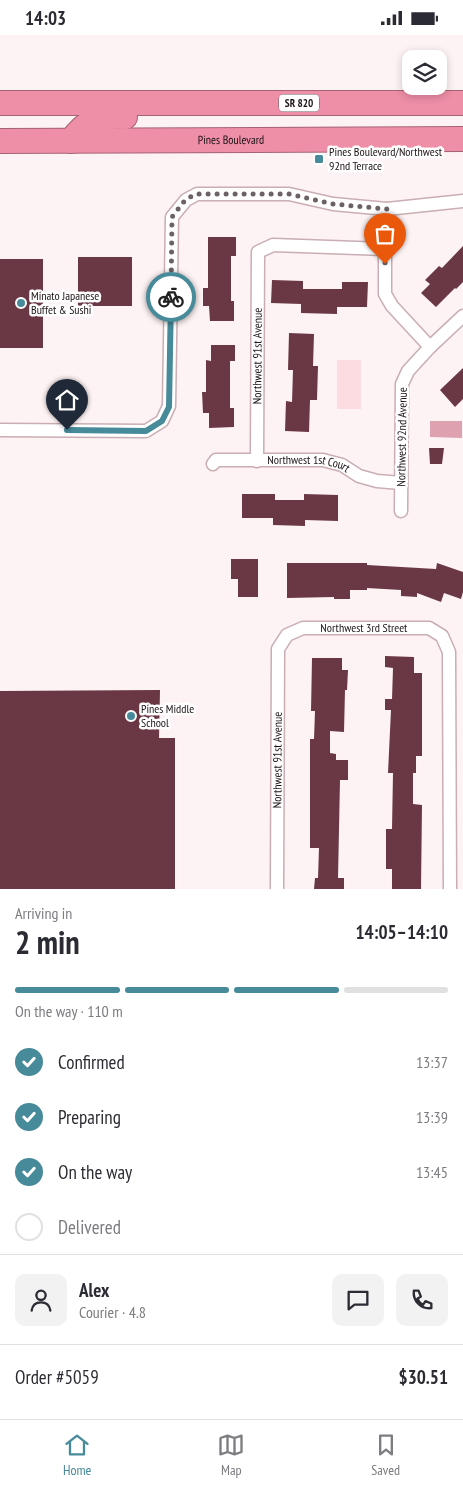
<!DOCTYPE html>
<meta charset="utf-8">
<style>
:root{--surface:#fff;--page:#f2f2f3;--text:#2b2b33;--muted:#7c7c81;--line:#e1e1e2;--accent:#478a99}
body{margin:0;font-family:"PT Sans Narrow",sans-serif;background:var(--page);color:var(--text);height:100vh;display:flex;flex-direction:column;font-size:19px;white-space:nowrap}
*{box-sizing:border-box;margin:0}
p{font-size:16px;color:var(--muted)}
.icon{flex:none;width:28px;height:28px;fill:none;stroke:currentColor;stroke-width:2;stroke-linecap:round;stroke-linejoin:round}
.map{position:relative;height:854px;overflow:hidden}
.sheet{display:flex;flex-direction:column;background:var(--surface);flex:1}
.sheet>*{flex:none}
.fabs{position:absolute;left:402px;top:15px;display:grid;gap:10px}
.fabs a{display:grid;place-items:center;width:45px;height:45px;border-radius:10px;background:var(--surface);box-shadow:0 2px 8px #0003;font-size:25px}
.pin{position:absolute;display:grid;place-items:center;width:42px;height:42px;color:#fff;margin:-51px -21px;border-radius:50% 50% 50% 0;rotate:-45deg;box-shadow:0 0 5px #0007}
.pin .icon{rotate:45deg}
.courier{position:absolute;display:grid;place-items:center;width:50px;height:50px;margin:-25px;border:4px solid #478a99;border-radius:50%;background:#fff;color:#222;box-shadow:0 1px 6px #0007}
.summary em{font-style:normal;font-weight:600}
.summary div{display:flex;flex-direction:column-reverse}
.summary{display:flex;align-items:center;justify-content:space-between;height:85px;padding:0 15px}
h1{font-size:32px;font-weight:600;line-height:38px}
.bar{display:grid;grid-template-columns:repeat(4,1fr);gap:8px 5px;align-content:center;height:60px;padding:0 15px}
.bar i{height:6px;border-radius:4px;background:var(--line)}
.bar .selected{background:var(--accent)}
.bar p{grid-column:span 4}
.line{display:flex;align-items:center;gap:12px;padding:0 15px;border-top:1px solid var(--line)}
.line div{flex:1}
.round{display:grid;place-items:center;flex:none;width:52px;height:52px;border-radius:10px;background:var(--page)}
ol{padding:0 15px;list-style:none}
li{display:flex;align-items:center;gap:15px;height:55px}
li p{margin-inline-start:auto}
li .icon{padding:5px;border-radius:50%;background:var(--accent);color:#fff;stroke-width:4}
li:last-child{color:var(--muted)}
li i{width:28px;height:28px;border:2px solid var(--line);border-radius:50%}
.status{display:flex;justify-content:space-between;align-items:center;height:35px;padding:0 25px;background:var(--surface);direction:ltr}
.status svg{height:14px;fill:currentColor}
.tabs{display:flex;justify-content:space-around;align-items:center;height:70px;border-top:1px solid var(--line);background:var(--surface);font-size:14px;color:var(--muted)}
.tabs a{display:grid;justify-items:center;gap:2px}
.tabs .selected{color:var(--accent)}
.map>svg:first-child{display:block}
.green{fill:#fcdbe1}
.water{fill:#dda1af}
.building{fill:#6a3845}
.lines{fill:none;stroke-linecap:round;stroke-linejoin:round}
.street-casing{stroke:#c9aeb3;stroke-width:15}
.highway-casing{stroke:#a56374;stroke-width:26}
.street{stroke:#fff;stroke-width:12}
.highway{stroke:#ee8ea7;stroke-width:24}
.done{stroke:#6b6264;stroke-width:5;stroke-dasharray:0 9}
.route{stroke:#478a99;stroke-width:6}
.poi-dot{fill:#478a99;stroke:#fff;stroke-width:2}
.labels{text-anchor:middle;stroke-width:5;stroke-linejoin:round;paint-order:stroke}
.shield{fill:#fff;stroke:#615a5c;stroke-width:1}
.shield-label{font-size:11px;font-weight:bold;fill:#1d1416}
.street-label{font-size:12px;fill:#1d1416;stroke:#fff}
.poi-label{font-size:12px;fill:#1d1416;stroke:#fff;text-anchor:start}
</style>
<div class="status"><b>14:03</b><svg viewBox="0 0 49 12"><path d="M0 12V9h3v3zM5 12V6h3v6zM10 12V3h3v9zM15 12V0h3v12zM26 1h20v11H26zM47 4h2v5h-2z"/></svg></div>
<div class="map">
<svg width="463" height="854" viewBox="0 0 463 854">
<rect width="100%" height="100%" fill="#fdf2f4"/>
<path class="green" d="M 337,325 L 361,325 L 361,374 L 337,374 Z"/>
<path class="water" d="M 430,386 L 462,386 L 462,403 L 430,402 Z"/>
<path class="building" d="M 208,202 L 236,202 L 236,221 L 231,221 L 231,266 L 234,266 L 234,286 L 210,286 L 209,271 L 203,271 L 203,253 L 208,253 Z
M 463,211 L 463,247 L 456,254 L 455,253 L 436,272 L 421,258 L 430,249 L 425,245 L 439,231 L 442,233 Z
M 78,222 L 132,222 L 132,271 L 78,271 Z
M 0,224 L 43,224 L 43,313 L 0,313 Z
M 272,245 L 303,246 L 303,254 L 342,254 L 342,247 L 368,247 L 367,272 L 337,272 L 337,279 L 301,278 L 301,269 L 271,268 Z
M 289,298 L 314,299 L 313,331 L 318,331 L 317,365 L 310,365 L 309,397 L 285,396 L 286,366 L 292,367 L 293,335 L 288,335 Z
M 211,310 L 235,310 L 235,326 L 230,326 L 230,373 L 234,373 L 234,392 L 209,393 L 209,378 L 203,378 L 202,357 L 206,357 L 206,325 L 211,326 Z
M 463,333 L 463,364 L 455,372 L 440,355 Z
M 429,413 L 444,413 L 442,429 L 430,429 Z
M 242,459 L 275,459 L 275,465 L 304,465 L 304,459 L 338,460 L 338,486 L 305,485 L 305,491 L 273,490 L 273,483 L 242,483 Z
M 231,524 L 258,524 L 258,562 L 238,562 L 238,544 L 231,544 Z
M 287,528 L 367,528 L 367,530 L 436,534 L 437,528 L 463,537 L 463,557 L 461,564 L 444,558 L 441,567 L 417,558 L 417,562 L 401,561 L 401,555 L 367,553 L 367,555 L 350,555 L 350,564 L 334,564 L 334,562 L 287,563 Z
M 385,621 L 414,622 L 414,638 L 422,638 L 422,721 L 416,721 L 416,738 L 413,738 L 413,769 L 422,770 L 421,854 L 392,854 L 392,834 L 386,834 L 386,794 L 392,794 L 393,738 L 388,738 L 391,675 L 385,675 L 385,664 L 392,664 L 393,633 L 385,632 Z
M 312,623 L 342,623 L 342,635 L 348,635 L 347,655 L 345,655 L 344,697 L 330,696 L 330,718 L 336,719 L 336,725 L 348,725 L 348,745 L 340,745 L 338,843 L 344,843 L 344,854 L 314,854 L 315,843 L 318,843 L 319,813 L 310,813 L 310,704 L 314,704 L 315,676 L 311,676 Z
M 160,655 L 159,703 L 175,703 L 175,854 L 0,854 L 0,656 Z"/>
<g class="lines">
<g class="street-casing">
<g id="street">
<path d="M 387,174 L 385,214 L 385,259 L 392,271 L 430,312 L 408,336 L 402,349 L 401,476"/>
<path d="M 430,312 L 463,281"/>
<path d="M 0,395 L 146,396 L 162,386 L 169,371 L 172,182 L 186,165 L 197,159 L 289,159 L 333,169 L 387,174 L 463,166"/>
<path id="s1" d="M 257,426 L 258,217 L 273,210 L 385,214"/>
<path id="s2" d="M 213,429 L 216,425 L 323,425 L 342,430 L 359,441 L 377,446 L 401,448"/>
<path id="s3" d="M 277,854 L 278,614 L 287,600 L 303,593 L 429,593 L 442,601 L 449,617 L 450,854"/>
</g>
</g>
<g class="highway-casing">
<g id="highway">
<path d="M 0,68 L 463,68"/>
<path id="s4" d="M 0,106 L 463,104"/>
<path d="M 71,106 C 87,84 99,81 125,82"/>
</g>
</g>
<use href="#street" class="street"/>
<use href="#highway" class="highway"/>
</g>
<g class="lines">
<path class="done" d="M 171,262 L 172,182 L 186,164 L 197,159 L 289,159 L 333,169 L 387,174 L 385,229"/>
<path class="route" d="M 67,395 L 146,396 L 162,386 L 169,372 L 171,262"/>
</g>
<g class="poi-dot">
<rect x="314" y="119" width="10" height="10" rx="2.5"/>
<circle cx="21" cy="268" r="5"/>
<circle cx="131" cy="681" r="5"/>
</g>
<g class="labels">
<rect class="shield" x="279" y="59.5" width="40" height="17" rx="4"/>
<g class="shield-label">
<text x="299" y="72">SR 820</text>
</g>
<g class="street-label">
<text dy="4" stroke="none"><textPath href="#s4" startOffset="231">Pines Boulevard</textPath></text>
<text dy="4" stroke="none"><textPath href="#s1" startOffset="105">Northwest 91st Avenue</textPath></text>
<text transform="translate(402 402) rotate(-89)" y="4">Northwest 92nd Avenue</text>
<text dy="4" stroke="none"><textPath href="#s2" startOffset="98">Northwest 1st Court</textPath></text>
<text dy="4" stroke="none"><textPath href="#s3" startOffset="335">Northwest 3rd Street</textPath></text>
<text dy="4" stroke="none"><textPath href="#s3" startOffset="129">Northwest 91st Avenue</textPath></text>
</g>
<g class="poi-label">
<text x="329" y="121">Pines Boulevard/Northwest<tspan x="329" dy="14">92nd Terrace</tspan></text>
<text x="31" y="265">Minato Japanese<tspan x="31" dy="14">Buffet &amp; Sushi</tspan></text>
<text x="141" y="678">Pines Middle<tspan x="141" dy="14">School</tspan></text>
</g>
</g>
</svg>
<div class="fabs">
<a><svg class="icon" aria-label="layers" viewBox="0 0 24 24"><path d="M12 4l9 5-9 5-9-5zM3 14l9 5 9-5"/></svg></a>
</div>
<div class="pin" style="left:385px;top:229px;background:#ea580c"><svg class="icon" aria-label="bag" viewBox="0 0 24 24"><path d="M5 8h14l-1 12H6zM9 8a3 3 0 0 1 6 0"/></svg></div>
<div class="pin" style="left:67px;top:395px;background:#1f2937"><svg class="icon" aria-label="home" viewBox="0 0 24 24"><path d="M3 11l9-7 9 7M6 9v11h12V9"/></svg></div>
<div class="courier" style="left:171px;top:262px"><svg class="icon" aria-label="bike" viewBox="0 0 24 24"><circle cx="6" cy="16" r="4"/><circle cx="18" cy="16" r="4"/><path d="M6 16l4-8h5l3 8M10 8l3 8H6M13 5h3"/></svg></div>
</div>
<section class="sheet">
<div class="summary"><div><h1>2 min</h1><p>Arriving in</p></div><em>14:05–14:10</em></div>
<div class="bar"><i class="selected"></i><i class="selected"></i><i class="selected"></i><i></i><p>On the way · 110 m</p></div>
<ol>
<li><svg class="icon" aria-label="check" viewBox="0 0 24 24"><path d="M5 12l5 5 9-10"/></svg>Confirmed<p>13:37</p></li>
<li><svg class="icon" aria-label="check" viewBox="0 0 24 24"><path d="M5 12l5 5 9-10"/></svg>Preparing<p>13:39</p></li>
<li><svg class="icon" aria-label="check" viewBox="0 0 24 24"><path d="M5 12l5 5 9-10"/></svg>On the way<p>13:45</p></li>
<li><i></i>Delivered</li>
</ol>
<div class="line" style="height:90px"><a class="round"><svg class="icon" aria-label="person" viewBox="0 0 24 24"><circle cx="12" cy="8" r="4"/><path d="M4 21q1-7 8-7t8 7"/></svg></a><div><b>Alex</b><p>Courier · 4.8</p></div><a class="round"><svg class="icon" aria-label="chat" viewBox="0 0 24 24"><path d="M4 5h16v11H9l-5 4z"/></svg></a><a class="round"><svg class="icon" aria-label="phone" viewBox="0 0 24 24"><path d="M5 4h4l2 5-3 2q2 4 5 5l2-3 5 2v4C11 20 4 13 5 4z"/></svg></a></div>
<div class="line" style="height:65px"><div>Order #5059</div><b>$30.51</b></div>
</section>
<nav class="tabs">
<a class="selected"><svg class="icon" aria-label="home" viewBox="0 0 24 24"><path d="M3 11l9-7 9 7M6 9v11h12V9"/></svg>Home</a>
<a><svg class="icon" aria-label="map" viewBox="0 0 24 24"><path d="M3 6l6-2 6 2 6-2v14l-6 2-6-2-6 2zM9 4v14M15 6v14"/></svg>Map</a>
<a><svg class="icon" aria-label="saved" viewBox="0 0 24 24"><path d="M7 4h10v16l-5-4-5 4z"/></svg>Saved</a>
</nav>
